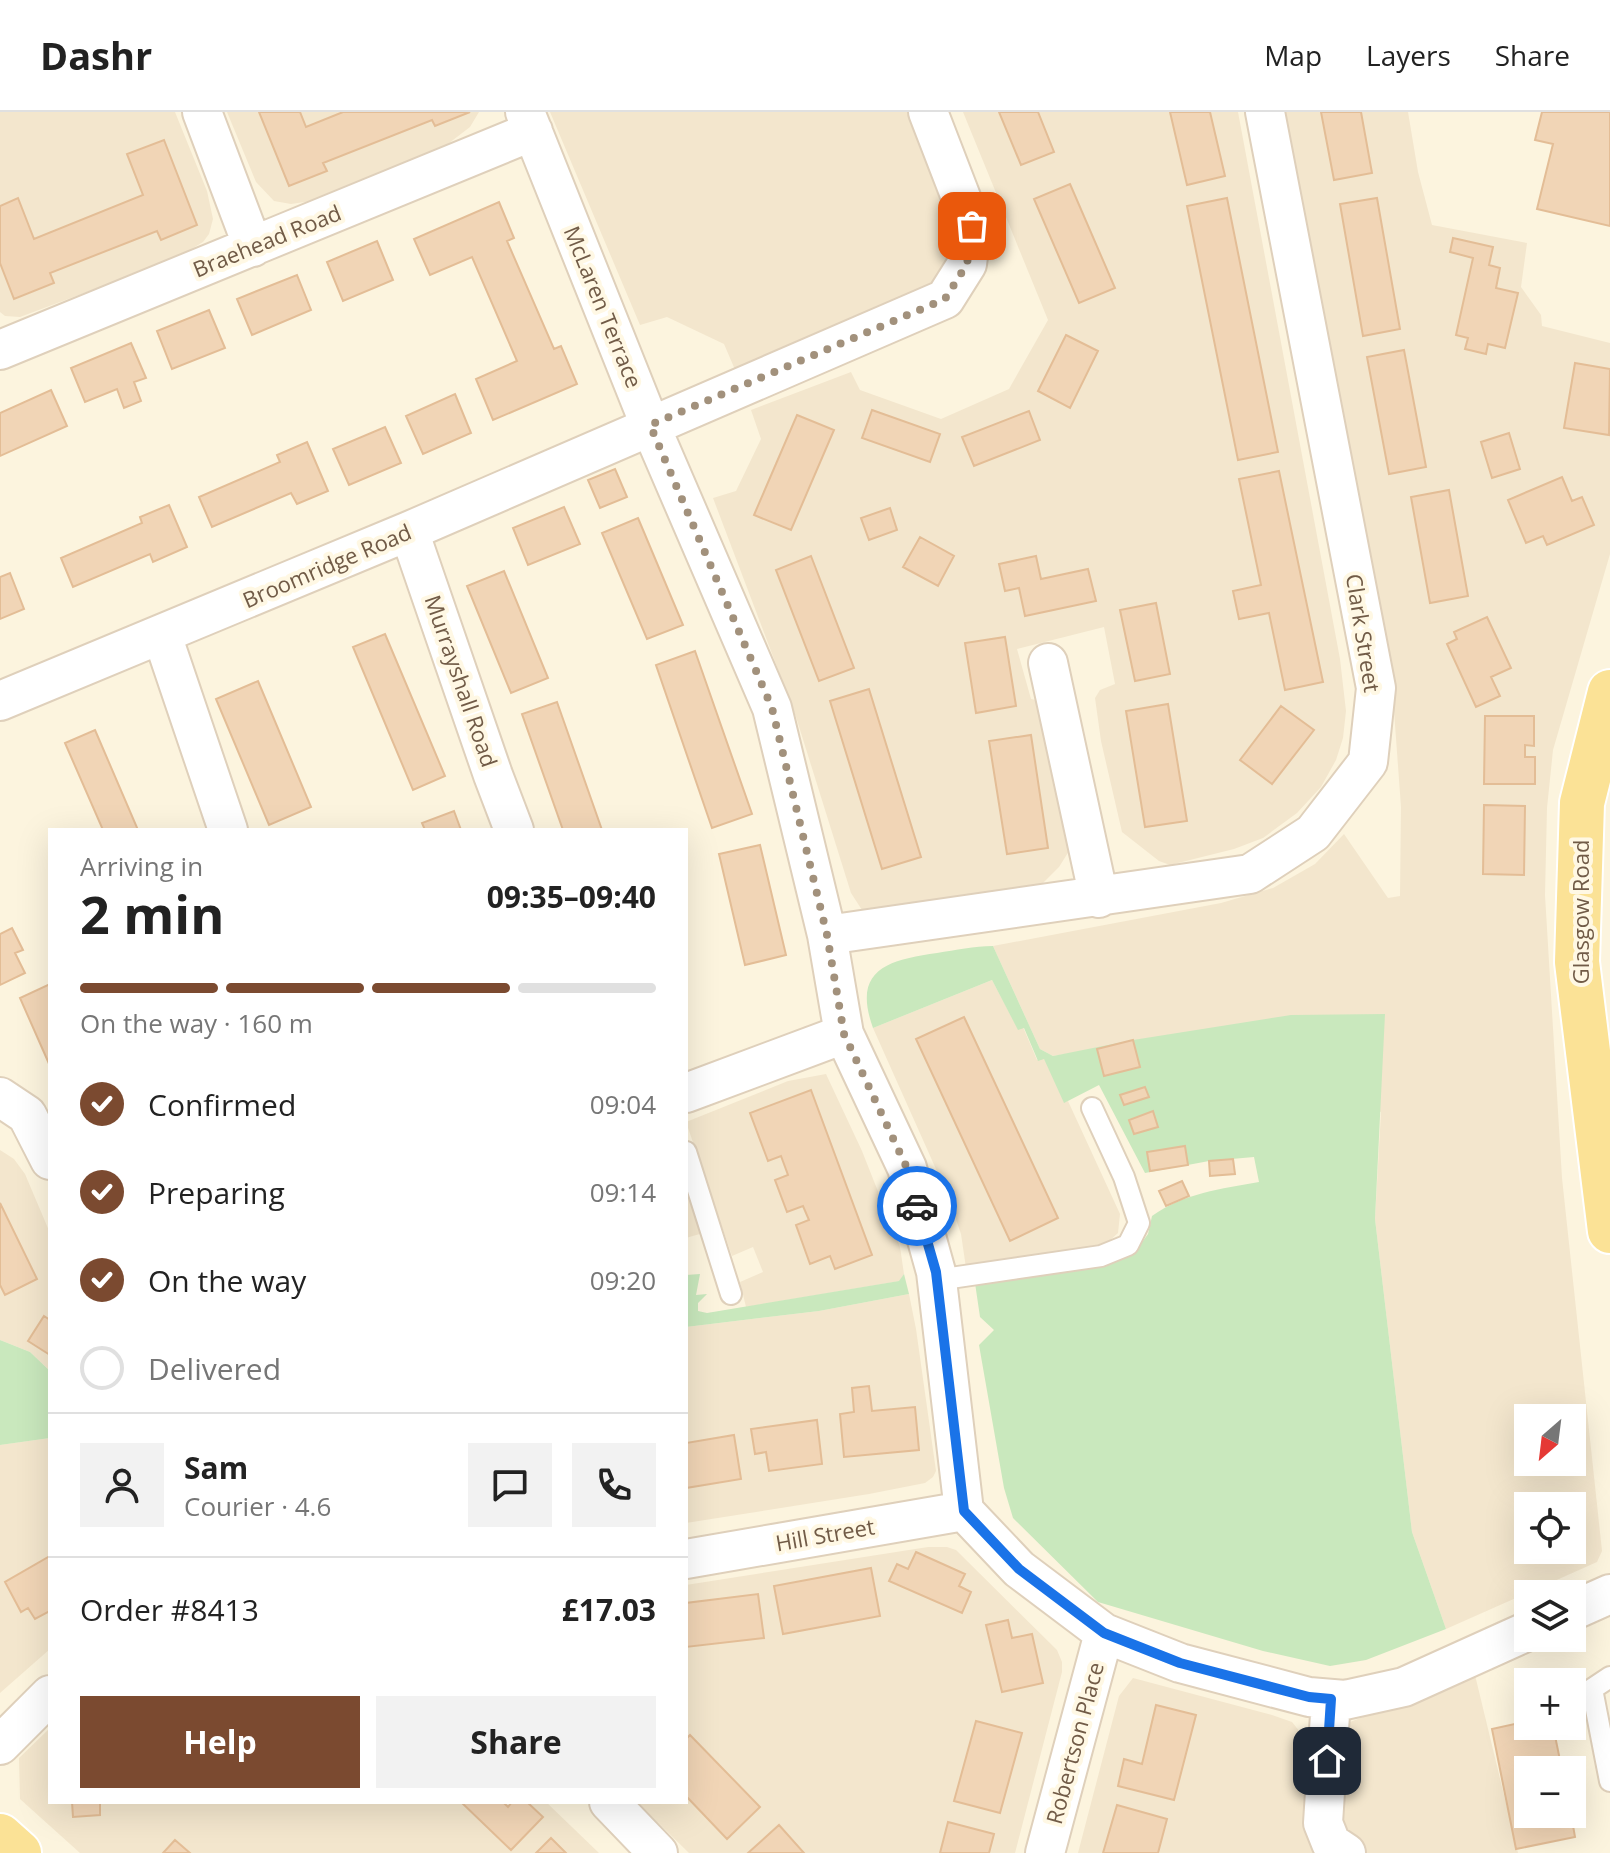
<!DOCTYPE html>
<meta charset="utf-8">
<style>
:root{--surface:#fff;--page:#f2f2f2;--text:#222;--muted:#767676;--line:#e0e0e0;--accent:#7b4a30}
body{margin:0;font-family:"Open Sans",sans-serif;background:var(--page);color:var(--text);height:100vh;display:flex;flex-direction:column;font-size:30px;white-space:nowrap}
*{box-sizing:border-box;margin:0}
p{font-size:26px;color:var(--muted)}
.icon{flex:none;width:44px;height:44px;fill:none;stroke:currentColor;stroke-width:2;stroke-linecap:round;stroke-linejoin:round}
.map{position:relative;flex:1;overflow:hidden}
.drawer{position:absolute;left:48px;top:716px;width:640px;height:976px;display:flex;flex-direction:column;background:var(--surface);border-radius:0px;box-shadow:0 8px 32px #0002}
.drawer>*{flex:none}
.needle{width:52px;rotate:208deg}
.fabs{position:absolute;left:1514px;top:1292px;display:grid;gap:16px}
.fabs a{display:grid;place-items:center;width:72px;height:72px;border-radius:0px;background:var(--surface);box-shadow:0 8px 32px #0002;font-size:40px}
.pin{position:absolute;display:grid;place-items:center;width:68px;height:68px;color:#fff;margin:-34px;border-radius:16px;box-shadow:0 4px 12px #0006}
.courier{position:absolute;display:grid;place-items:center;width:80px;height:80px;margin:-40px;border:6px solid #1a73e8;border-radius:50%;background:#fff;color:#222;box-shadow:0 2px 10px #0007}
.overview em{font-style:normal;font-weight:700}
.overview div{display:flex;flex-direction:column-reverse}
.overview{display:flex;align-items:center;justify-content:space-between;height:136px;padding:0 32px}
h1{font-size:52px;font-weight:700;line-height:60px}
.bar{display:grid;grid-template-columns:repeat(4,1fr);gap:12px 8px;align-content:center;height:96px;padding:0 32px}
.bar i{height:10px;border-radius:6px;background:var(--line)}
.bar .selected{background:var(--accent)}
.bar p{grid-column:span 4}
.line{display:flex;align-items:center;gap:20px;padding:0 32px;border-top:2px solid var(--line)}
.line div{flex:1}
.round{display:grid;place-items:center;flex:none;width:84px;height:84px;border-radius:0px;background:var(--page)}
ol{padding:0 32px;list-style:none}
li{display:flex;align-items:center;gap:24px;height:88px}
li p{margin-inline-start:auto}
li .icon{padding:8px;border-radius:50%;background:var(--accent);color:#fff;stroke-width:4}
li:last-child{color:var(--muted)}
li i{width:44px;height:44px;border:4px solid var(--line);border-radius:50%}
.action{display:flex;gap:16px;margin-top:auto;padding:16px 32px}
.action a{flex:1;height:92px;border-radius:0px;background:var(--accent);color:#fff;font-size:32px;font-weight:700;line-height:92px;text-align:center}
.action a+a{background:var(--page);color:var(--text)}
header{display:flex;align-items:center;gap:48px;box-sizing:border-box;height:112px;padding:0 40px;background:var(--surface);border-bottom:2px solid var(--line)}
header strong{font-size:38px}
nav{display:flex;gap:44px;margin-inline-start:auto;font-size:28px}
.map>svg:first-child{display:block}
.residential{fill:#f3e6cd;fill-rule:evenodd}
.green{fill:#c9e8bd}
.building{fill:#f1d5b6;stroke:#e3bd96;stroke-width:2}
.lines{fill:none;stroke-linecap:round;stroke-linejoin:round}
.lane-casing{stroke:#dfd0bb;stroke-width:24}
.street-casing{stroke:#dfd0bb;stroke-width:42}
.primary-casing{stroke:#fff;stroke-width:48}
.lane{stroke:#fff;stroke-width:20}
.street{stroke:#fff;stroke-width:38}
.primary{stroke:#fbe296;stroke-width:44}
.done{stroke:#a2917c;stroke-width:8;stroke-dasharray:0 14.4}
.route{stroke:#1a73e8;stroke-width:10}
.labels{text-anchor:middle;stroke-width:8;stroke-linejoin:round;paint-order:stroke}
.street-label{font-size:22px;fill:#715b47;stroke:#fff8e4}
</style>
<header>
<strong>Dashr</strong>
<nav><a>Map</a><a>Layers</a><a>Share</a></nav>
</header>
<div class="map">
<svg width="1610" height="1741" viewBox="0 0 1610 1741">
<rect width="100%" height="100%" fill="#fcf4de"/>
<path class="residential" d="M 0,0 L 175,0 L 207,79 L 213,107 L 209,122 L 203,130 L 175,147 L 20,205 L 5,204 L 0,200 Z
M 227,0 L 479,0 L 470,15 L 440,38 L 318,88 L 291,92 L 274,89 L 256,70 Z
M 550,0 L 914,0 L 953,101 L 953,138 L 941,161 L 924,177 L 736,260 L 724,232 L 667,205 L 640,213 Z
M 963,0 L 1238,0 L 1340,547 L 1346,599 L 1343,626 L 1336,648 L 1321,675 L 1297,701 L 1263,726 L 1234,737 L 1170,753 L 1159,749 L 1122,720 L 1101,629 L 1095,586 L 1100,578 L 1115,572 L 1104,515 L 1017,537 L 1031,587 L 1046,590 L 1076,728 L 1059,755 L 1039,775 L 880,804 L 862,798 L 851,781 L 796,605 L 713,386 L 736,379 L 761,327 L 751,298 L 851,260 L 860,278 L 941,307 L 1009,277 L 1048,208 Z
M 1283,0 L 1408,0 L 1418,60 L 1432,113 L 1527,131 L 1521,175 L 1541,203 L 1542,214 L 1610,231 L 1610,442 L 1553,638 L 1547,696 L 1545,783 L 1562,1066 L 1602,1439 L 1597,1450 L 1446,1517 L 1412,1420 L 1375,1107 L 1381,1000 L 1097,937 L 1053,944 L 1040,937 L 993,834 L 1221,791 L 1273,776 L 1315,752 L 1344,722 L 1388,786 L 1400,784 L 1401,695 L 1393,585 ZM 1528,1306 L 1572,1306 L 1572,1350 L 1528,1350 ZM 1528,1394 L 1572,1394 L 1572,1438 L 1528,1438 Z
M 992,868 L 1018,917 L 1023,915 L 1037,948 L 1044,946 L 1064,990 L 1068,989 L 1120,1102 L 1118,1121 L 1107,1131 L 1076,1142 L 966,1156 L 961,1122 L 948,1084 L 873,916 Z
M 826,962 L 862,1039 L 900,1135 L 904,1162 L 900,1169 L 746,1195 L 740,1170 L 763,1160 L 753,1135 L 732,1144 L 686,1010 L 788,969 Z
M 0,1038 L 14,1047 L 25,1062 L 50,1121 L 50,1259 L 30,1240 L 0,1228 Z
M 686,1067 L 703,1121 L 686,1126 Z
M 909,1182 L 916,1217 L 936,1359 L 933,1365 L 925,1371 L 869,1382 L 686,1411 L 686,1215 L 819,1199 Z
M 50,1326 L 50,1537 L 0,1581 L 0,1333 Z
M 928,1435 L 947,1435 L 956,1438 L 1057,1538 L 1062,1550 L 1062,1560 L 1015,1741 L 689,1741 L 637,1690 L 686,1690 L 686,1473 Z
M 1475,1563 L 1518,1741 L 1078,1741 L 1119,1584 L 1133,1566 L 1272,1603 L 1292,1610 L 1300,1620 L 1302,1628 Z
M 50,1616 L 50,1690 L 546,1690 L 599,1741 L 80,1741 L 20,1687 L 19,1646 Z"/>
<path class="green" d="M 993,834 L 1040,937 L 1053,944 L 1133,928 L 1291,903 L 1385,902 L 1375,1107 L 1412,1420 L 1446,1517 L 1366,1548 L 1330,1554 L 1263,1539 L 1098,1490 L 1013,1406 L 1004,1376 L 979,1233 L 994,1218 L 980,1205 L 975,1171 L 1119,1148 L 1140,1133 L 1148,1122 L 1152,1104 C 1184,1081 1221,1077 1259,1070 L 1254,1045 L 1209,1049 L 1145,1061 L 1099,973 L 1064,991 L 1044,947 L 1038,949 L 1024,916 L 1018,918 L 992,868 L 873,916 C 852,858 887,848 937,841 C 956,838 974,834 993,834 Z
M 700,1162 L 696,1183 L 707,1182 L 698,1191 L 698,1199 L 707,1201 L 899,1169 L 904,1162 L 909,1182 L 819,1199 L 686,1215 L 686,1163 Z
M 0,1228 L 30,1240 L 50,1259 L 50,1326 L 0,1333 Z"/>
<path class="building" d="M 259,0 L 300,0 L 306,15 L 343,0 L 470,0 L 435,14 L 432,8 L 323,51 L 327,59 L 289,74 Z
M 999,0 L 1038,0 L 1054,40 L 1021,53 Z
M 1170,0 L 1210,0 L 1225,64 L 1187,73 Z
M 1321,0 L 1361,0 L 1372,61 L 1334,68 Z
M 1542,0 L 1610,0 L 1610,114 L 1537,97 L 1553,32 L 1535,28 Z
M 164,28 L 197,113 L 161,128 L 157,119 L 50,161 L 54,171 L 14,187 L 0,151 L 0,94 L 18,86 L 34,127 L 143,83 L 127,42 Z
M 1070,72 L 1115,176 L 1079,191 L 1034,87 Z
M 1227,86 L 1278,340 L 1238,348 L 1187,94 Z
M 1377,86 L 1400,217 L 1363,224 L 1340,92 Z
M 499,90 L 514,126 L 507,129 L 554,237 L 561,234 L 577,272 L 493,308 L 476,267 L 517,249 L 472,145 L 430,163 L 414,127 Z
M 1453,126 L 1493,135 L 1489,153 L 1500,156 L 1496,176 L 1518,181 L 1505,236 L 1488,232 L 1486,242 L 1465,237 L 1468,226 L 1456,223 L 1473,146 L 1450,140 Z
M 377,129 L 393,168 L 343,189 L 327,150 Z
M 297,163 L 311,198 L 252,223 L 237,187 Z
M 209,198 L 225,236 L 172,257 L 157,219 Z
M 1066,223 L 1098,239 L 1070,296 L 1038,279 Z
M 131,231 L 146,266 L 134,270 L 141,289 L 124,296 L 117,277 L 85,290 L 71,256 Z
M 1404,238 L 1426,355 L 1389,362 L 1367,245 Z
M 1575,251 L 1610,257 L 1609,323 L 1564,316 Z
M 51,278 L 67,314 L 0,344 L 0,301 Z
M 455,282 L 471,321 L 423,342 L 406,304 Z
M 872,298 L 940,322 L 930,350 L 862,326 Z
M 1029,299 L 1040,328 L 974,354 L 962,325 Z
M 797,303 L 834,318 L 791,418 L 754,403 Z
M 385,315 L 401,351 L 349,373 L 333,337 Z
M 1509,321 L 1520,357 L 1492,366 L 1481,330 Z
M 307,330 L 328,379 L 297,392 L 291,381 L 212,415 L 199,385 L 280,350 L 277,343 Z
M 615,357 L 627,385 L 600,396 L 588,368 Z
M 1279,359 L 1323,570 L 1285,578 L 1269,501 L 1239,507 L 1233,479 L 1261,473 L 1239,367 Z
M 1562,365 L 1572,389 L 1582,385 L 1594,413 L 1547,433 L 1543,424 L 1526,431 L 1508,388 Z
M 1449,378 L 1468,484 L 1430,491 L 1411,385 Z
M 169,393 L 187,435 L 153,450 L 150,442 L 73,475 L 61,446 L 142,411 L 140,405 Z
M 564,395 L 580,432 L 528,453 L 513,416 Z
M 890,396 L 897,418 L 869,428 L 861,406 Z
M 638,406 L 683,513 L 647,527 L 602,421 Z
M 920,425 L 954,444 L 938,474 L 903,455 Z
M 811,444 L 854,556 L 819,569 L 776,458 Z
M 1036,444 L 1041,467 L 1088,457 L 1096,489 L 1025,504 L 1019,476 L 1005,479 L 999,452 Z
M 504,459 L 548,566 L 511,581 L 467,474 Z
M 10,461 L 24,497 L 0,507 L 0,465 Z
M 1156,491 L 1170,562 L 1135,569 L 1120,498 Z
M 1487,505 L 1511,556 L 1491,565 L 1500,584 L 1476,595 L 1447,532 L 1457,527 L 1454,520 Z
M 385,522 L 445,664 L 413,678 L 353,535 Z
M 1005,525 L 1016,594 L 976,601 L 965,531 Z
M 695,539 L 752,702 L 712,716 L 656,553 Z
M 258,569 L 311,695 L 269,713 L 216,587 Z
M 869,577 L 921,745 L 882,757 L 830,589 Z
M 557,590 L 602,718 L 563,718 L 522,602 Z
M 1168,592 L 1187,709 L 1145,715 L 1126,599 Z
M 1281,594 L 1314,618 L 1272,672 L 1240,648 Z
M 1485,604 L 1534,604 L 1534,634 L 1525,633 L 1525,645 L 1535,645 L 1535,672 L 1484,672 Z
M 95,618 L 138,718 L 103,718 L 65,631 Z
M 1031,623 L 1048,736 L 1007,742 L 989,629 Z
M 1484,693 L 1525,694 L 1524,763 L 1483,762 Z
M 454,699 L 461,718 L 425,718 L 422,711 Z
M 760,733 L 786,843 L 745,853 L 719,742 Z
M 12,816 L 23,838 L 15,841 L 25,861 L 0,873 L 0,822 Z
M 50,872 L 50,954 L 20,886 Z
M 964,905 L 1058,1106 L 1010,1129 L 916,927 Z
M 1133,928 L 1140,955 L 1104,964 L 1097,937 Z
M 1145,975 L 1149,985 L 1124,993 L 1120,983 Z
M 811,978 L 872,1143 L 835,1157 L 830,1144 L 810,1152 L 796,1113 L 809,1108 L 803,1094 L 787,1100 L 775,1068 L 788,1063 L 781,1044 L 768,1049 L 750,1001 Z
M 1153,999 L 1158,1015 L 1134,1022 L 1129,1008 Z
M 1185,1034 L 1188,1053 L 1150,1059 L 1147,1040 Z
M 1233,1047 L 1235,1062 L 1210,1064 L 1209,1049 Z
M 1182,1069 L 1189,1084 L 1166,1094 L 1159,1079 Z
M 0,1091 L 37,1167 L 5,1183 L 0,1173 Z
M 44,1204 L 50,1208 L 50,1243 L 28,1229 Z
M 869,1274 L 872,1299 L 915,1295 L 919,1338 L 844,1345 L 840,1302 L 854,1300 L 852,1276 Z
M 817,1308 L 822,1352 L 769,1359 L 766,1340 L 755,1342 L 751,1317 Z
M 734,1323 L 741,1367 L 686,1376 L 686,1331 Z
M 916,1440 L 965,1462 L 959,1474 L 971,1480 L 962,1501 L 889,1469 L 897,1452 L 908,1457 Z
M 50,1444 L 50,1499 L 35,1507 L 28,1496 L 21,1500 L 5,1470 Z
M 871,1456 L 880,1504 L 783,1522 L 774,1474 Z
M 758,1482 L 764,1526 L 686,1535 L 686,1491 Z
M 1008,1508 L 1012,1526 L 1032,1522 L 1043,1571 L 1002,1580 L 986,1513 Z
M 1156,1593 L 1196,1603 L 1174,1688 L 1118,1674 L 1124,1647 L 1142,1652 Z
M 976,1609 L 1022,1621 L 1000,1701 L 954,1689 Z
M 1528,1609 L 1528,1614 L 1553,1614 L 1562,1658 L 1528,1658 L 1528,1702 L 1571,1702 L 1575,1725 L 1516,1737 L 1492,1617 Z
M 690,1623 L 760,1695 L 727,1727 L 686,1684 L 686,1627 Z
M 72,1690 L 100,1690 L 100,1703 L 73,1705 Z
M 461,1690 L 503,1690 L 508,1695 L 512,1690 L 527,1690 L 543,1705 L 511,1738 Z
M 1117,1693 L 1167,1707 L 1158,1741 L 1103,1741 Z
M 948,1710 L 994,1722 L 989,1741 L 940,1741 Z
M 779,1713 L 804,1741 L 748,1741 Z
M 551,1726 L 566,1741 L 536,1741 Z
M 175,1728 L 190,1741 L 163,1741 Z"/>
<g class="lines">
<g class="lane-casing">
<path id="lane" d="M 686,1040 L 731,1182
M 937,1168 L 1101,1144 L 1128,1133 L 1139,1111 L 1124,1065 L 1092,996
M 1610,1565 L 1592,1577 L 1610,1669"/>
</g>
<g class="street-casing">
<path id="street" d="M 202,0 L 253,135
M 525,0 L 650,313 L 772,596 L 827,823 L 844,922 L 907,1056 L 936,1160 L 964,1399
M 0,238 L 533,19
M 409,419 L 493,663 L 514,718
M 162,523 L 228,718
M 1048,551 L 1099,786
M 0,589 L 409,419 L 945,187 L 967,152 L 972,114 L 928,0
M 827,823 L 1250,762 L 1313,721 L 1368,650 L 1376,576 L 1265,0
M 686,981 L 844,922
M 0,985 L 27,1003 L 50,1048
M 964,1399 L 1019,1457 L 1104,1521 L 1180,1551 L 1309,1585 L 1345,1588 L 1404,1575 L 1528,1519
M 686,1447 L 964,1399
M 1572,1499 L 1610,1482
M 1331,1587 L 1323,1711 L 1331,1731 L 1346,1741
M 0,1633 L 50,1583
M 609,1690 L 658,1741
M 1045,1741 L 1104,1521"/>
</g>
<g class="primary-casing">
<path id="primary" d="M 1610,580 L 1582,691 L 1577,850 L 1610,1119
M 0,1724 L 19,1741"/>
</g>
<use href="#lane" class="lane"/>
<use href="#street" class="street"/>
<use href="#primary" class="primary"/>
</g>
<g class="lines">
<path class="done" d="M 917,1094 L 907,1056 L 844,922 L 827,823 L 772,596 L 650,313 L 945,187 L 967,152 L 972,114"/>
<path class="route" d="M 917,1094 L 936,1160 L 964,1399 L 1019,1457 L 1104,1521 L 1180,1551 L 1309,1585 L 1331,1587 L 1327,1649"/>
</g>
<g class="labels">
<g class="street-label">
<text transform="translate(267 129) rotate(-22)" y="8">Braehead Road</text>
<text transform="translate(603 195) rotate(68)" y="8">McLaren Terrace</text>
<text transform="translate(327 454) rotate(-23)" y="8">Broomridge Road</text>
<text transform="translate(1363 521) rotate(81)" y="8">Clark Street</text>
<text transform="translate(461 569) rotate(71)" y="8">Murrayshall Road</text>
<text transform="translate(1581 800) rotate(-90)" y="8">Glasgow Road</text>
<text transform="translate(825 1423) rotate(-10)" y="8">Hill Street</text>
<text transform="translate(1075 1631) rotate(-75)" y="8">Robertson Place</text>
</g>
</g>
</svg>
<div class="fabs">
<a><svg class="needle" viewBox="-14 -14 28 28"><path d="M0-13l5 13h-10z" fill="#e53935"/><path d="M0 13l5-13h-10z" fill="#767676"/></svg></a>
<a><svg class="icon" aria-label="locate" viewBox="0 0 24 24"><circle cx="12" cy="12" r="6"/><path d="M12 2v4M12 18v4M2 12h4M18 12h4"/></svg></a>
<a><svg class="icon" aria-label="layers" viewBox="0 0 24 24"><path d="M12 4l9 5-9 5-9-5zM3 14l9 5 9-5"/></svg></a>
<a>+</a>
<a>−</a>
</div>
<div class="pin" style="left:972px;top:114px;background:#ea580c"><svg class="icon" aria-label="bag" viewBox="0 0 24 24"><path d="M5 8h14l-1 12H6zM9 8a3 3 0 0 1 6 0"/></svg></div>
<div class="pin" style="left:1327px;top:1649px;background:#1f2937"><svg class="icon" aria-label="home" viewBox="0 0 24 24"><path d="M3 11l9-7 9 7M6 9v11h12V9"/></svg></div>
<div class="courier" style="left:917px;top:1094px"><svg class="icon" aria-label="car" viewBox="0 0 24 24"><path d="M5 17H2v-5l4-1 3-4h7l3 4 3 1v5h-3M9 17h6M6 11h13"/><circle cx="7" cy="17" r="2"/><circle cx="17" cy="17" r="2"/></svg></div>
<section class="drawer">
<div class="overview"><div><h1>2 min</h1><p>Arriving in</p></div><em>09:35–09:40</em></div>
<div class="bar"><i class="selected"></i><i class="selected"></i><i class="selected"></i><i></i><p>On the way · 160 m</p></div>
<ol>
<li><svg class="icon" aria-label="check" viewBox="0 0 24 24"><path d="M5 12l5 5 9-10"/></svg>Confirmed<p>09:04</p></li>
<li><svg class="icon" aria-label="check" viewBox="0 0 24 24"><path d="M5 12l5 5 9-10"/></svg>Preparing<p>09:14</p></li>
<li><svg class="icon" aria-label="check" viewBox="0 0 24 24"><path d="M5 12l5 5 9-10"/></svg>On the way<p>09:20</p></li>
<li><i></i>Delivered</li>
</ol>
<div class="line" style="height:144px"><a class="round"><svg class="icon" aria-label="person" viewBox="0 0 24 24"><circle cx="12" cy="8" r="4"/><path d="M4 21q1-7 8-7t8 7"/></svg></a><div><b>Sam</b><p>Courier · 4.6</p></div><a class="round"><svg class="icon" aria-label="chat" viewBox="0 0 24 24"><path d="M4 5h16v11H9l-5 4z"/></svg></a><a class="round"><svg class="icon" aria-label="phone" viewBox="0 0 24 24"><path d="M5 4h4l2 5-3 2q2 4 5 5l2-3 5 2v4C11 20 4 13 5 4z"/></svg></a></div>
<div class="line" style="height:104px"><div>Order #8413</div><b>£17.03</b></div>
<div class="action"><a>Help</a><a>Share</a></div>
</section>
</div>
